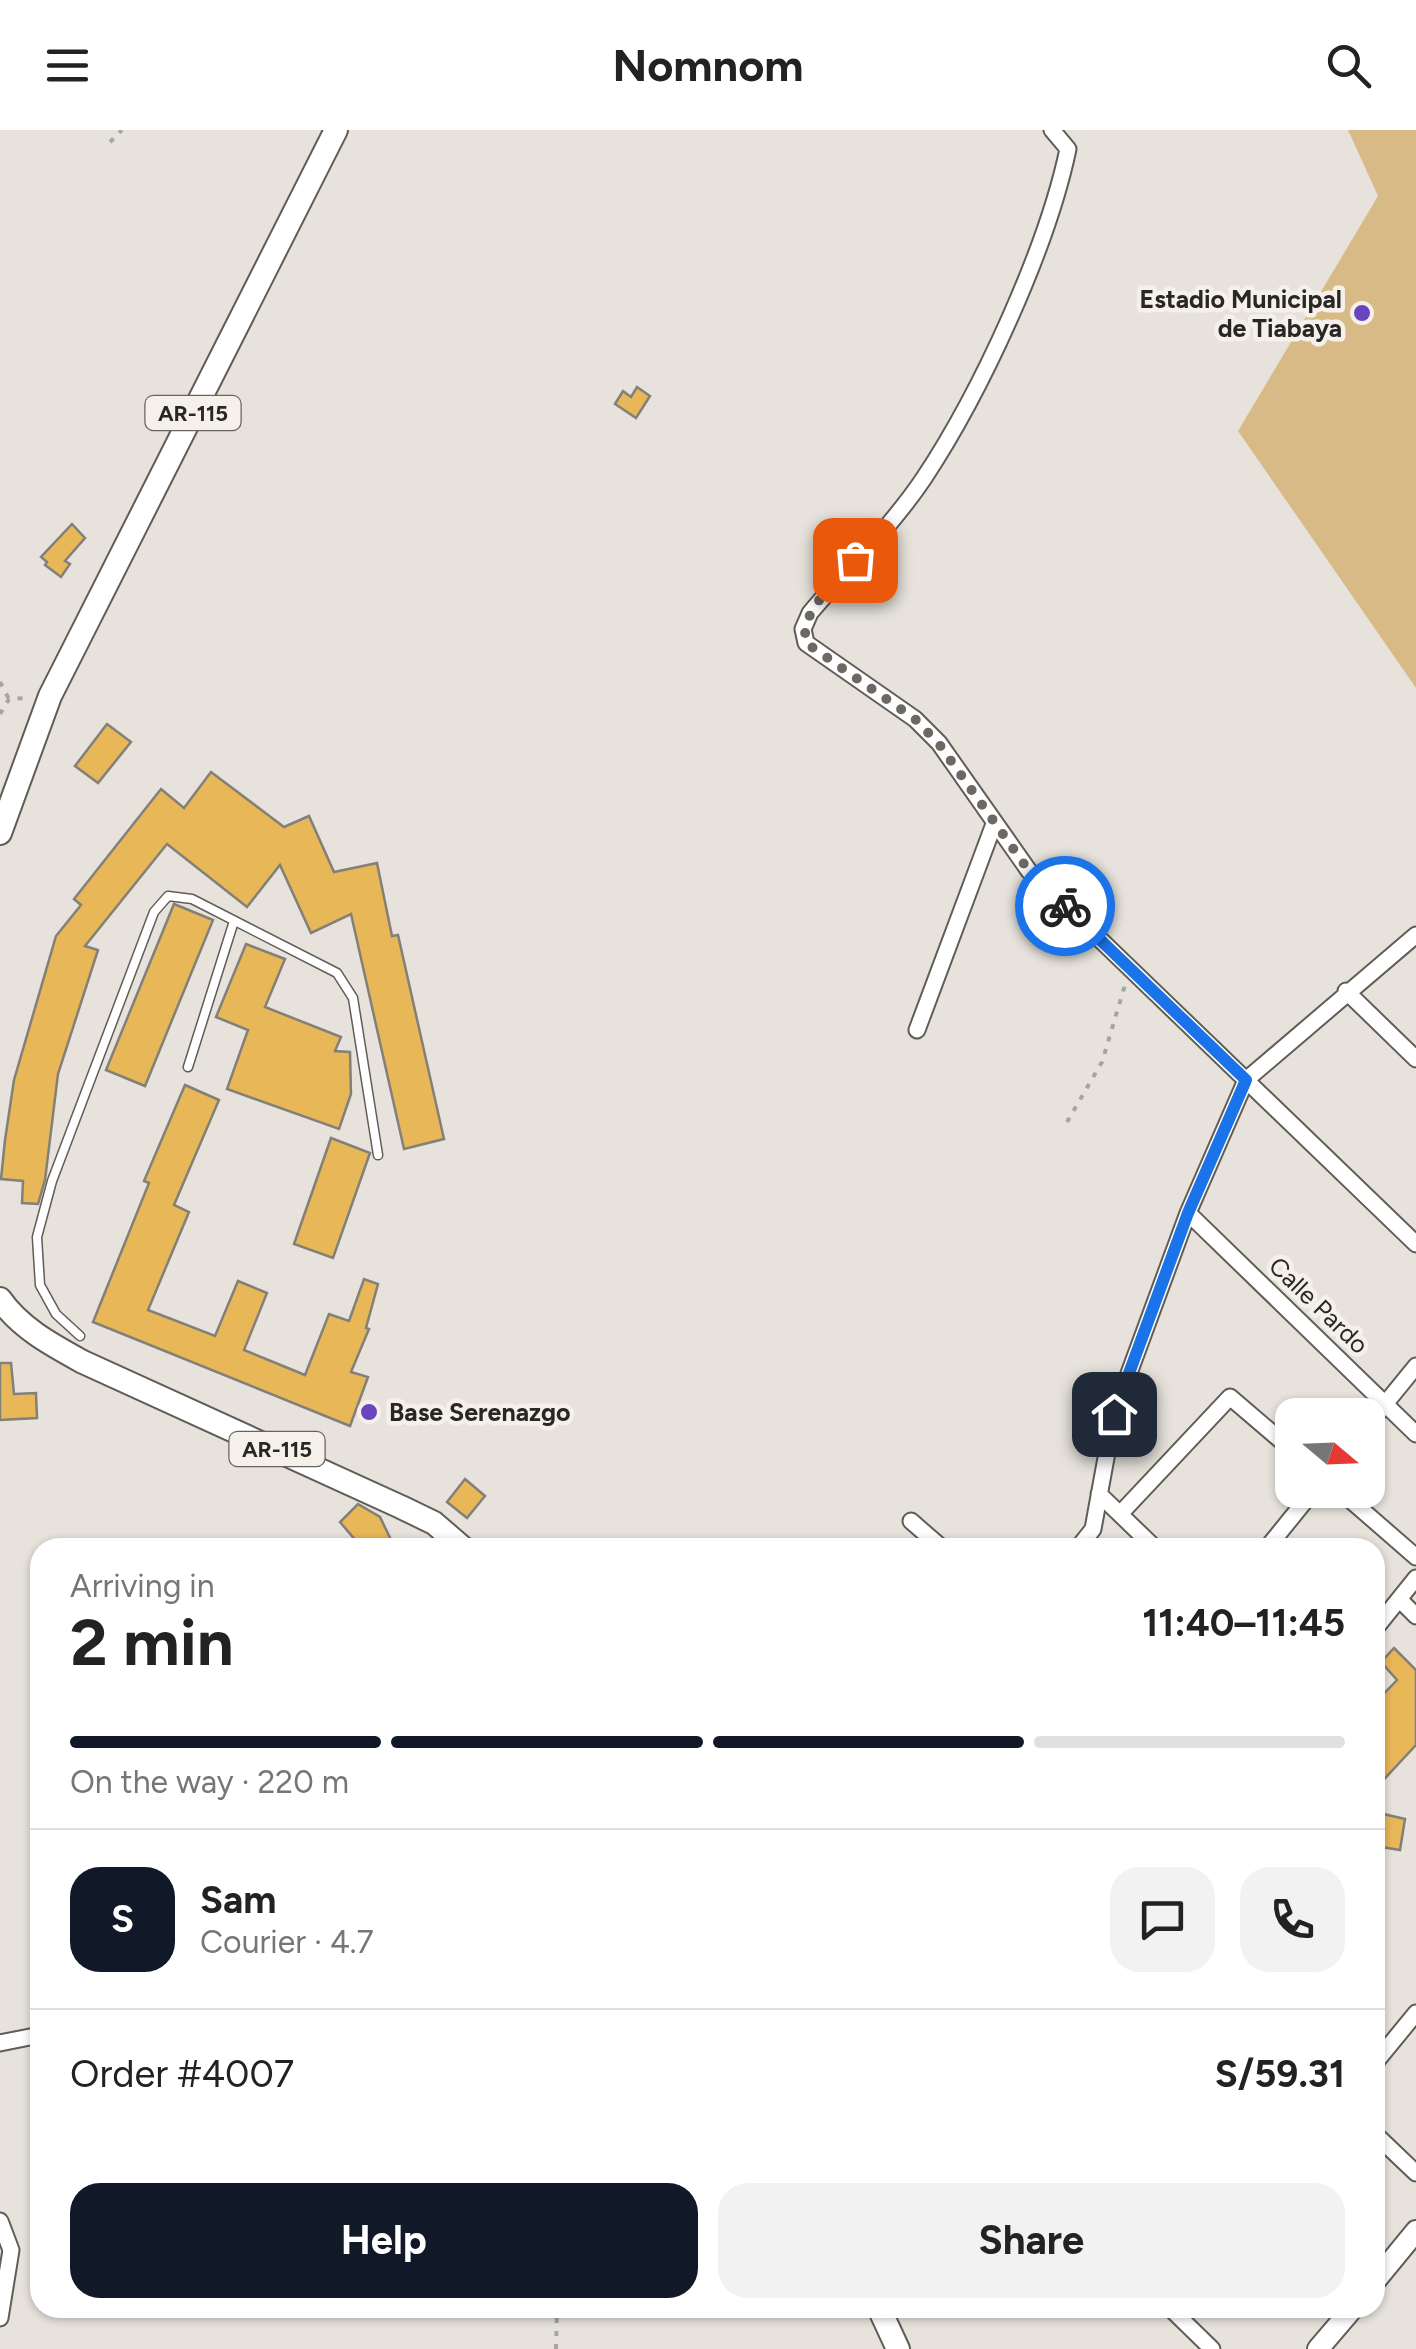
<!DOCTYPE html>
<meta charset="utf-8">
<style>
:root{--surface:#fff;--page:#f2f2f2;--text:#222;--muted:#767676;--line:#e0e0e0;--accent:#111827}
body{margin:0;font-family:Figtree,sans-serif;background:var(--page);color:var(--text);height:100vh;display:flex;flex-direction:column;font-size:38px;white-space:nowrap}
*{box-sizing:border-box;margin:0}
p{font-size:32px;color:var(--muted)}
.icon{flex:none;width:55px;height:55px;fill:none;stroke:currentColor;stroke-width:2;stroke-linecap:round;stroke-linejoin:round}
.map{position:relative;flex:1;overflow:hidden}
.side{position:absolute;left:30px;top:1408px;width:1355px;height:780px;display:flex;flex-direction:column;background:var(--surface);border-radius:30px;box-shadow:0 2px 8px #0004}
.side>*{flex:none}
.needle{width:65px;rotate:109deg}
.controls{position:absolute;left:1275px;top:1268px;display:grid;gap:20px}
.controls a{display:grid;place-items:center;width:110px;height:110px;border-radius:20px;background:var(--surface);box-shadow:0 2px 8px #0004;font-size:50px}
.pin{position:absolute;display:grid;place-items:center;width:85px;height:85px;color:#fff;margin:-42px;border-radius:20px;box-shadow:0 5px 15px #0006}
.courier{position:absolute;display:grid;place-items:center;width:100px;height:100px;margin:-50px;border:8px solid #1a73e8;border-radius:50%;background:#fff;color:#222;box-shadow:0 2px 12px #0007}
.summary em{font-style:normal;font-weight:700}
.summary div{display:flex;flex-direction:column-reverse}
.summary{display:flex;align-items:center;justify-content:space-between;height:170px;padding:0 40px}
h1{font-size:65px;font-weight:700;line-height:75px}
.bar{display:grid;grid-template-columns:repeat(4,1fr);gap:15px 10px;align-content:center;height:120px;padding:0 40px}
.bar i{height:12px;border-radius:8px;background:var(--line)}
.bar .active{background:var(--accent)}
.bar p{grid-column:span 4}
.line{display:flex;align-items:center;gap:25px;padding:0 40px;border-top:2px solid var(--line)}
.line div{flex:1}
.round{display:grid;place-items:center;flex:none;width:105px;height:105px;border-radius:30px;background:var(--page)}
.primary-button{display:flex;gap:20px;margin-top:auto;padding:20px 40px}
.primary-button a{flex:1;height:115px;border-radius:30px;background:var(--accent);color:#fff;font-size:40px;font-weight:700;line-height:115px;text-align:center}
.primary-button a+a{background:var(--page);color:var(--text)}
header{display:flex;justify-content:space-between;align-items:center;height:130px;padding:0 40px;background:var(--surface);font-size:45px;font-weight:700}
.map>svg:first-child{display:block}
.green{fill:#d7ba86}
.building{fill:#e8b758;stroke:#837f79;stroke-width:2.5}
.lines{fill:none;stroke-linecap:round;stroke-linejoin:round}
.lane-casing{stroke:#605c56;stroke-width:11}
.street-casing{stroke:#605c56;stroke-width:19}
.secondary-casing{stroke:#605c56;stroke-width:24}
.primary-casing{stroke:#605c56;stroke-width:26}
.path{stroke:#a8a5a0;stroke-width:4;stroke-dasharray:5 8;stroke-linecap:butt}
.lane{stroke:#fff;stroke-width:8}
.street{stroke:#fff;stroke-width:15}
.secondary{stroke:#fff;stroke-width:20}
.primary{stroke:#fff;stroke-width:22}
.done{stroke:#6c6965;stroke-width:10;stroke-dasharray:0 18}
.route{stroke:#1a73e8;stroke-width:12}
.poi-dot{fill:#6946be;stroke:#f5f0e9;stroke-width:4}
.labels{text-anchor:middle;stroke-width:9;stroke-linejoin:round;paint-order:stroke}
.shield{fill:#f5f0e9;stroke:#666360;stroke-width:2.5}
.shield-label{font-size:22px;font-weight:bold;fill:#292725}
.poi-label{font-size:25px;font-weight:bold;fill:#292725;stroke:#f5f0e9;text-anchor:end}
.street-label{font-size:25px;fill:#292725;stroke:#f5f0e9}
</style>
<header><svg class="icon" aria-label="menu" viewBox="0 0 24 24"><path d="M4 6h16M4 12h16M4 18h16"/></svg>Nomnom<svg class="icon" aria-label="search" viewBox="0 0 24 24"><circle cx="10" cy="10" r="6"/><path d="M15 15l6 6"/></svg></header>
<div class="map">
<svg width="1416" height="2219" viewBox="0 0 1416 2219">
<rect width="100%" height="100%" fill="#e7e3dc"/>
<path class="green" d="M 1348,0 L 1416,0 L 1416,558 L 1238,301 L 1378,66 Z"/>
<path class="building" d="M 637,257 L 650,266 L 636,288 L 615,274 L 623,261 L 631,267 Z
M 72,394 L 85,408 L 65,431 L 70,434 L 61,447 L 45,435 L 47,432 L 41,427 Z
M 107,594 L 131,612 L 98,653 L 75,636 Z
M 211,642 L 284,697 L 309,686 L 334,742 L 377,733 L 392,806 L 398,805 L 444,1009 L 404,1019 L 351,784 L 311,803 L 280,735 L 247,777 L 167,714 L 85,816 L 98,820 L 58,944 L 45,1050 L 38,1074 L 22,1073 L 23,1051 L 1,1049 L 5,1010 L 14,950 L 56,806 L 81,775 L 74,769 L 161,659 L 184,678 Z
M 174,774 L 213,790 L 145,956 L 106,940 Z
M 246,814 L 285,829 L 265,877 L 341,907 L 335,921 L 350,922 L 351,964 L 339,999 L 227,959 L 248,900 L 216,887 Z
M 185,955 L 219,970 L 174,1075 L 189,1082 L 148,1180 L 215,1206 L 238,1151 L 267,1163 L 244,1220 L 305,1245 L 329,1184 L 349,1191 L 364,1149 L 378,1154 L 366,1198 L 369,1199 L 351,1242 L 368,1247 L 350,1296 L 93,1192 L 149,1053 L 144,1051 Z
M 331,1008 L 370,1023 L 333,1128 L 294,1114 Z
M 0,1233 L 11,1233 L 14,1264 L 36,1263 L 37,1288 L 0,1290 Z
M 465,1349 L 485,1366 L 467,1388 L 447,1372 Z
M 358,1374 L 380,1387 L 395,1418 L 362,1418 L 340,1392 Z
M 1394,1518 L 1416,1540 L 1416,1615 L 1375,1659 L 1375,1573 L 1397,1550 L 1381,1532 Z
M 1375,1682 L 1405,1689 L 1400,1720 L 1375,1716 Z"/>
<g class="lines">
<g class="lane-casing">
<path id="lane" d="M 188,937 L 234,791
M 80,1206 L 56,1184 L 40,1155 L 37,1107 L 52,1051 L 154,782 L 168,766 L 192,769 L 337,843 L 353,868 L 378,1025"/>
</g>
<g class="street-casing">
<path id="street" d="M 1052,0 L 1068,19 C 1047,119 981,262 924,348 C 892,396 847,439 810,483 L 803,499 L 806,513 L 915,589 L 939,613 L 1029,741 L 1416,1114
M 1346,861 L 1416,929
M 917,900 L 994,694
M 1188,1083 L 1416,1304
M 1368,1295 L 1416,1236
M 1339,1360 L 1416,1427
M 1099,1364 L 1155,1418
M 1120,1384 L 1230,1267 L 1292,1320
M 911,1391 L 942,1418
M 1078,1418 L 1093,1399 L 1114,1284 L 1188,1083 L 1246,950 L 1416,805
M 1267,1418 L 1314,1360
M 1399,1469 L 1416,1486
M 1375,1499 L 1416,1448
M 0,1913 L 40,1905
M 1375,1933 L 1416,1883
M 1375,2004 L 1416,2043
M 0,2091 L 11,2120 L 0,2188
M 1170,2178 L 1212,2219"/>
</g>
<g class="secondary-casing">
<path id="secondary" d="M 1375,2151 L 1416,2101
M 1318,2219 L 1353,2178"/>
</g>
<g class="primary-casing">
<path id="primary" d="M 0,703 L 50,566 L 336,0
M 0,1169 C 20,1198 52,1215 83,1232 L 401,1377 L 434,1393 L 463,1418
M 879,2178 L 898,2219"/>
</g>
<path class="path" d="M 110,12 L 122,0
M 0,552 L 9,569
M 0,584 L 9,569 L 26,568
M 1067,992 L 1102,932 L 1125,855
M 556,2219 L 557,2178"/>
<use href="#lane" class="lane"/>
<use href="#street" class="street"/>
<use href="#secondary" class="secondary"/>
<use href="#primary" class="primary"/>
</g>
<g class="lines">
<path class="done" d="M 855,430 C 836,453 799,481 806,513 L 915,589 L 939,614 L 1029,741 L 1065,776"/>
<path class="route" d="M 1065,776 L 1246,950 L 1188,1083 L 1114,1284"/>
</g>
<g class="poi-dot">
<circle cx="1362" cy="183" r="10"/>
<circle cx="369" cy="1282" r="10"/>
</g>
<g class="labels">
<g class="shield">
<rect x="145.5" y="266" width="95" height="34" rx="8"/>
<rect x="229.5" y="1302" width="95" height="34" rx="8"/>
</g>
<g class="shield-label">
<text x="193" y="291">AR-115</text>
<text x="277" y="1327">AR-115</text>
</g>
<g class="poi-label">
<text x="1342" y="178">Estadio Municipal<tspan x="1342" dy="29">de Tiabaya</tspan></text>
<text x="389" y="1291" text-anchor="start">Base Serenazgo</text>
</g>
<g class="street-label">
<text transform="translate(1319 1175) rotate(44)" y="9">Calle Pardo</text>
</g>
</g>
</svg>
<div class="controls">
<a><svg class="needle" viewBox="-14 -14 28 28"><path d="M0-13l5 13h-10z" fill="#e53935"/><path d="M0 13l5-13h-10z" fill="#767676"/></svg></a>
</div>
<div class="pin" style="left:855px;top:430px;background:#ea580c"><svg class="icon" aria-label="bag" viewBox="0 0 24 24"><path d="M5 8h14l-1 12H6zM9 8a3 3 0 0 1 6 0"/></svg></div>
<div class="pin" style="left:1114px;top:1284px;background:#1f2937"><svg class="icon" aria-label="home" viewBox="0 0 24 24"><path d="M3 11l9-7 9 7M6 9v11h12V9"/></svg></div>
<div class="courier" style="left:1065px;top:776px"><svg class="icon" aria-label="bike" viewBox="0 0 24 24"><circle cx="6" cy="16" r="4"/><circle cx="18" cy="16" r="4"/><path d="M6 16l4-8h5l3 8M10 8l3 8H6M13 5h3"/></svg></div>
<section class="side">
<div class="summary"><div><h1>2 min</h1><p>Arriving in</p></div><em>11:40–11:45</em></div>
<div class="bar"><i class="active"></i><i class="active"></i><i class="active"></i><i></i><p>On the way · 220 m</p></div>
<div class="line" style="height:180px"><b class="round" style="background:var(--accent);color:#fff">S</b><div><b>Sam</b><p>Courier · 4.7</p></div><a class="round"><svg class="icon" aria-label="chat" viewBox="0 0 24 24"><path d="M4 5h16v11H9l-5 4z"/></svg></a><a class="round"><svg class="icon" aria-label="phone" viewBox="0 0 24 24"><path d="M5 4h4l2 5-3 2q2 4 5 5l2-3 5 2v4C11 20 4 13 5 4z"/></svg></a></div>
<div class="line" style="height:130px"><div>Order #4007</div><b>S/59.31</b></div>
<div class="primary-button"><a>Help</a><a>Share</a></div>
</section>
</div>
